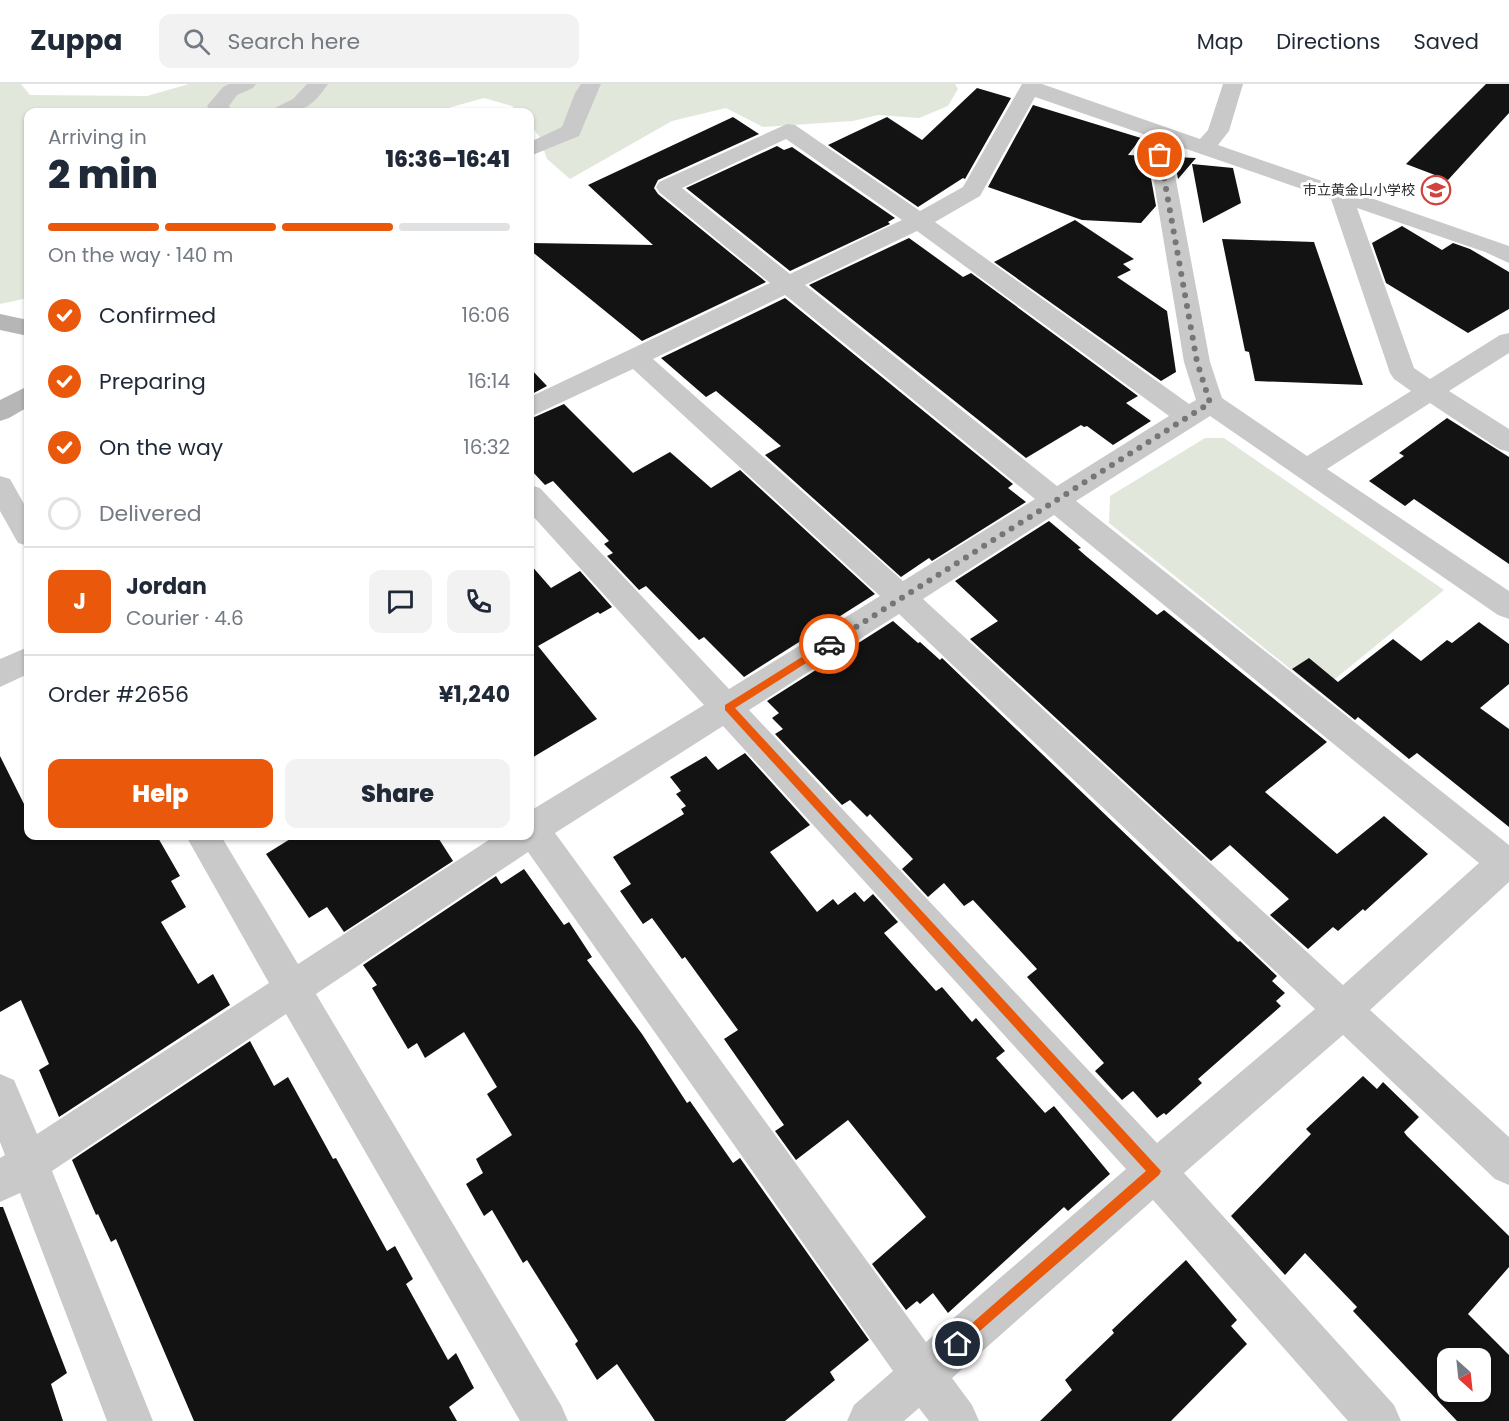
<!DOCTYPE html>
<meta charset="utf-8">
<style>
:root{--surface:#fff;--page:#f2f2f3;--text:#1f2937;--muted:#747a83;--line:#e0e1e3;--accent:#ea580c}
body{margin:0;font-family:Poppins,"Noto Sans JP",sans-serif;background:var(--page);color:var(--text);height:100vh;display:flex;flex-direction:column;font-size:22px;white-space:nowrap}
*{box-sizing:border-box;margin:0}
p{font-size:20px;color:var(--muted)}
.icon{flex:none;width:33px;height:33px;fill:none;stroke:currentColor;stroke-width:2;stroke-linecap:round;stroke-linejoin:round}
.map{position:relative;flex:1;overflow:hidden}
.sheet{position:absolute;left:24px;top:24px;width:510px;height:732px;display:flex;flex-direction:column;background:var(--surface);border-radius:12px;box-shadow:0 2px 4px #0004}
.sheet>*{flex:none}
.needle{width:39px;rotate:153deg}
.controls{position:absolute;left:1437px;top:1264px;display:grid;gap:12px}
.controls a{display:grid;place-items:center;width:54px;height:54px;border-radius:12px;background:var(--surface);box-shadow:0 2px 4px #0004;font-size:30px}
.pin{position:absolute;display:grid;place-items:center;width:51px;height:51px;color:#fff;margin:-26px;border:3px solid #fff;border-radius:50%;box-shadow:0 2px 6px #0007}
.courier{position:absolute;display:grid;place-items:center;width:60px;height:60px;margin:-30px;border:4px solid #ea580c;border-radius:50%;background:#fff;color:#222;box-shadow:0 2px 8px #0007}
.head em{font-style:normal;font-weight:800}
.head div{display:flex;flex-direction:column-reverse}
.head{display:flex;align-items:center;justify-content:space-between;height:102px;padding:0 24px}
h1{font-size:39px;font-weight:800;line-height:45px}
.bar{display:grid;grid-template-columns:repeat(4,1fr);gap:9px 6px;align-content:center;height:72px;padding:0 24px}
.bar i{height:8px;border-radius:4px;background:var(--line)}
.bar .current{background:var(--accent)}
.bar p{grid-column:span 4}
.line{display:flex;align-items:center;gap:15px;padding:0 24px;border-top:2px solid var(--line)}
.line div{flex:1}
.round{display:grid;place-items:center;flex:none;width:63px;height:63px;border-radius:12px;background:var(--page)}
ol{padding:0 24px;list-style:none}
li{display:flex;align-items:center;gap:18px;height:66px}
li p{margin-inline-start:auto}
li .icon{padding:6px;border-radius:50%;background:var(--accent);color:#fff;stroke-width:4}
li:last-child{color:var(--muted)}
li i{width:33px;height:33px;border:3px solid var(--line);border-radius:50%}
.primary-button{display:flex;gap:12px;margin-top:auto;padding:12px 24px}
.primary-button a{flex:1;height:69px;border-radius:12px;background:var(--accent);color:#fff;font-size:24px;font-weight:800;line-height:69px;text-align:center}
.primary-button a+a{background:var(--page);color:var(--text)}
header{display:flex;align-items:center;gap:36px;box-sizing:border-box;height:84px;padding:0 30px;background:var(--surface);border-bottom:2px solid var(--line)}
header strong{font-size:28px}
nav{display:flex;gap:33px;margin-inline-start:auto;font-size:21px}
.search{width:420px;height:54px;background:var(--page);display:flex;align-items:center;gap:15px;box-sizing:border-box;padding:0 21px;border-radius:12px;color:var(--muted);font-size:22px}
.map>svg:first-child{display:block}
.green{fill:#e1e8db}
.building{fill:#131313;fill-rule:evenodd}
.lines{fill:none;stroke-linecap:round;stroke-linejoin:round}
.street{fill:#c9c9c9;fill-rule:evenodd}
.secondary{fill:#b6b6b6;fill-rule:evenodd}
.route{fill:#ea580c}
.done{stroke:#767676;stroke-width:6;stroke-dasharray:0 10.8}
.labels{text-anchor:middle;stroke-width:6;stroke-linejoin:round;paint-order:stroke}
.far-poi-label{font-size:14px;fill:#2c2c2c;stroke:#fff;text-anchor:end}
</style>
<header>
<strong>Zuppa</strong>
<div class="search"><svg class="icon" aria-label="search" viewBox="0 0 24 24"><circle cx="10" cy="10" r="6"/><path d="M15 15l6 6"/></svg>Search here</div>
<nav><a>Map</a><a>Directions</a><a>Saved</a></nav>
</header>
<div class="map">
<svg width="1509" height="1337" viewBox="0 0 1509 1337">
<rect width="100%" height="100%" fill="#fff"/>
<path class="green" d="M 0,0 L 21,0 L 30,11 L 147,12 L 189,0 L 955,0 L 958,5 L 948,22 L 919,34 L 878,31 L 853,37 L 763,43 L 726,24 L 672,37 L 570,95 L 547,75 L 539,52 L 530,41 L 530,28 L 518,28 L 512,22 L 484,14 L 434,28 L 28,28 L 28,214 L 0,220 Z
M 1205,354 L 1224,354 L 1444,506 L 1319,608 L 1109,439 L 1110,412 Z"/>
<path class="building" d="M 1486,0 L 1509,0 L 1509,29 L 1448,96 L 1406,80 Z
M 977,4 L 1011,14 L 965,95 L 963,94 L 918,123 L 828,61 L 887,33 L 922,56 Z
M 1033,21 L 1141,54 L 1128,71 L 1147,72 L 1156,122 L 1141,139 L 1082,136 L 988,103 Z
M 733,33 L 759,50 L 658,96 L 654,104 L 658,110 L 766,198 L 642,257 L 530,166 L 530,159 L 653,161 L 588,101 Z
M 777,62 L 784,66 L 792,63 L 895,134 L 888,138 L 890,140 L 790,187 L 686,104 Z
M 1174,73 L 1196,74 L 1178,95 Z
M 1192,80 L 1233,84 L 1241,119 L 1203,139 Z
M 1075,136 L 1134,175 L 1123,180 L 1131,186 L 1117,193 L 1167,227 L 1176,288 L 1161,297 L 994,178 Z
M 1402,142 L 1442,166 L 1453,159 L 1470,165 L 1509,188 L 1509,225 L 1468,249 L 1386,199 L 1372,159 Z
M 909,154 L 963,193 L 971,189 L 1138,312 L 1126,319 L 1151,337 L 1113,361 L 1087,342 L 1084,343 L 1081,341 L 1026,374 L 809,201 Z
M 1222,155 L 1314,158 L 1363,301 L 1255,297 L 1249,268 L 1245,267 Z
M 785,214 L 1013,400 L 1008,404 L 1026,418 L 932,477 L 929,474 L 901,493 L 765,371 L 781,362 L 716,307 L 706,313 L 661,274 Z
M 530,284 L 547,302 L 530,311 Z
M 564,320 L 633,389 L 670,368 L 711,404 L 740,386 L 875,510 L 744,593 L 704,553 L 699,556 L 646,502 L 639,506 L 607,472 L 613,469 L 604,460 L 609,457 L 553,397 L 545,401 L 530,385 L 530,335 Z
M 1447,334 L 1509,373 L 1509,480 L 1414,415 L 1405,422 L 1369,397 L 1404,372 L 1399,369 Z
M 1049,437 L 1081,464 L 1078,465 L 1086,472 L 1157,531 L 1164,526 L 1327,658 L 1265,708 L 1337,770 L 1384,732 L 1428,770 L 1365,827 L 1363,825 L 1338,847 L 1333,843 L 1308,865 L 1270,831 L 1289,815 L 1230,761 L 1211,777 L 970,555 L 998,537 L 955,497 Z
M 530,480 L 551,504 L 580,487 L 612,523 L 600,530 L 598,528 L 538,562 L 597,635 L 530,675 Z
M 893,537 L 918,559 L 920,558 L 940,576 L 942,574 L 1238,858 L 1240,857 L 1277,892 L 1272,897 L 1285,909 L 1276,917 L 1281,922 L 1198,995 L 1202,999 L 1166,1031 L 1164,1029 L 1157,1034 L 1133,1007 L 1122,1016 L 1095,987 L 1104,979 L 1027,893 L 1037,885 L 973,816 L 964,822 L 944,799 L 928,813 L 902,785 L 913,775 L 870,730 L 867,733 L 850,716 L 842,721 L 775,650 L 783,645 L 772,634 L 779,629 L 767,617 Z
M 1479,538 L 1509,560 L 1509,600 L 1480,624 L 1509,645 L 1509,743 L 1417,669 L 1409,675 L 1358,633 L 1355,636 L 1292,585 L 1309,574 L 1338,598 L 1393,555 L 1421,577 L 1447,556 L 1452,559 Z
M 745,669 L 810,741 L 770,768 L 817,828 L 833,815 L 838,821 L 855,808 L 864,818 L 873,810 L 898,838 L 884,849 L 936,907 L 942,903 L 972,938 L 976,934 L 1005,967 L 996,974 L 1045,1029 L 1054,1022 L 1110,1090 L 1068,1127 L 1064,1123 L 948,1229 L 933,1209 L 920,1220 L 917,1217 L 906,1226 L 872,1180 L 926,1133 L 848,1036 L 796,1076 L 775,1047 L 784,1041 L 724,955 L 738,946 L 685,873 L 682,875 L 652,834 L 643,840 L 620,807 L 631,800 L 613,773 L 684,730 L 681,725 L 686,722 L 676,710 L 681,707 L 670,693 L 706,672 L 718,686 Z
M 0,672 L 28,728 L 28,752 L 157,752 L 180,792 L 171,797 L 186,823 L 161,838 L 198,900 L 213,890 L 230,921 L 59,1033 L 39,986 L 49,980 L 21,916 L 0,928 Z
M 295,752 L 437,752 L 453,777 L 344,848 L 327,823 L 309,834 L 266,770 Z
M 524,785 L 564,841 L 569,838 L 592,873 L 587,876 L 642,950 L 687,1019 L 690,1017 L 733,1079 L 740,1074 L 869,1256 L 830,1288 L 835,1296 L 785,1337 L 655,1337 L 617,1280 L 597,1296 L 575,1260 L 578,1257 L 527,1176 L 523,1179 L 492,1126 L 484,1132 L 466,1100 L 483,1089 L 476,1075 L 512,1051 L 487,1010 L 497,1003 L 464,948 L 425,974 L 417,959 L 408,965 L 372,904 L 377,901 L 363,881 L 496,792 L 501,800 Z
M 250,957 L 274,1002 L 288,993 L 333,1075 L 336,1074 L 387,1167 L 395,1162 L 413,1195 L 406,1200 L 448,1276 L 456,1269 L 474,1304 L 449,1323 L 457,1337 L 194,1337 L 116,1155 L 111,1158 L 98,1130 L 96,1131 L 72,1076 Z
M 1363,992 L 1377,1005 L 1383,998 L 1419,1033 L 1404,1048 L 1407,1052 L 1509,1152 L 1509,1183 L 1468,1230 L 1509,1271 L 1509,1337 L 1457,1337 L 1353,1227 L 1357,1223 L 1305,1169 L 1285,1191 L 1231,1132 L 1311,1050 L 1306,1045 ZM 1448,1275 L 1480,1275 L 1480,1308 L 1448,1308 Z
M 0,1123 L 3,1123 L 67,1289 L 51,1300 L 63,1337 L 0,1337 Z
M 1186,1176 L 1237,1236 L 1231,1242 L 1247,1260 L 1171,1337 L 1040,1337 L 1072,1306 L 1065,1296 L 1114,1249 L 1112,1246 Z"/>
<g class="lines">
<path class="street" d="M 229,0 L 256,0 L 253,4 L 237,11 L 229,22 L 232,28 L 212,28 L 207,22 L 223,3 Z
M 307,0 L 328,0 C 310,26 302,28 272,28 L 275,24 L 293,15 Z
M 581,0 L 601,0 L 579,52 L 530,72 L 530,58 L 562,43 L 575,9 Z
M 1022,0 L 1042,0 L 1200,55 L 1208,46 L 1223,0 L 1243,0 L 1229,47 L 1218,61 L 1509,162 L 1509,179 L 1485,168 L 1357,124 L 1414,284 L 1430,295 L 1500,251 L 1509,249 L 1509,269 L 1449,307 L 1509,345 L 1509,368 L 1499,365 L 1430,319 L 1327,385 L 1509,507 L 1509,535 L 1498,531 L 1210,332 L 1076,417 L 1509,761 L 1509,798 L 1370,926 L 1509,1053 L 1509,1101 L 1495,1095 L 1343,951 L 1184,1089 L 1394,1321 L 1401,1337 L 1348,1337 L 1153,1116 L 952,1294 L 972,1321 L 979,1337 L 929,1337 L 919,1324 L 904,1337 L 847,1337 L 854,1321 L 893,1287 L 528,768 L 316,910 L 561,1321 L 568,1337 L 520,1337 L 286,930 L 52,1087 L 153,1337 L 107,1337 L 20,1109 L 0,1118 L 0,1074 L 5,1071 L 0,1058 L 0,990 L 14,996 L 37,1050 L 269,899 L 186,752 L 221,752 L 298,880 L 495,752 L 530,752 L 530,727 L 704,621 L 530,429 L 530,401 L 540,404 L 729,605 L 880,512 L 633,285 L 530,333 L 530,313 L 770,199 L 659,108 L 656,103 L 659,98 L 787,40 L 795,41 L 920,127 L 963,103 ZM 1035,13 L 1146,51 L 1184,278 L 1196,316 L 1189,320 L 935,138 L 980,112 ZM 786,55 L 902,136 L 790,190 L 682,104 ZM 1169,59 L 1331,115 L 1390,289 L 1394,295 L 1411,307 L 1307,372 L 1222,314 L 1210,278 ZM 917,147 L 1169,332 L 1057,402 L 805,201 ZM 785,211 L 1035,415 L 903,497 L 653,275 ZM 1054,431 L 1479,779 L 1343,901 L 923,515 ZM 899,530 L 1315,925 L 1157,1059 L 749,626 ZM 723,642 L 1126,1085 L 926,1258 L 555,749 Z
M 0,392 L 10,395 L 28,427 L 28,462 L 18,459 L 0,427 Z
M 28,563 L 28,590 L 0,603 L 0,575 Z"/>
<path class="secondary" d="M 0,230 L 28,236 L 28,252 L 0,246 Z
M 28,302 L 28,323 L 9,334 L 0,337 L 0,316 Z"/>
</g>
<path class="route" d="M 829,556 L 833,557 L 833,562 L 735,624 L 1161,1087 L 1159,1091 L 958,1266 L 954,1264 L 952,1260 L 954,1255 L 1146,1087 L 725,626 L 725,621 Z"/>
<g class="lines">
<path class="done" d="M 829,560 L 1210,319 L 1197,278 L 1160,71"/>
</g>
<defs>
<g id="school-ring" transform="scale(1.5)"><circle r="9.5" fill="#fff" stroke="#d2423e" stroke-width="1.5"/><path d="M0-5L7-2L0 1L-7-2ZM-4 1L0 2.5L4 1V4Q0 6-4 4Z" fill="#d2423e"/></g>
</defs>
<g fill-rule="evenodd">
<use href="#school-ring" x="1436" y="106"/>
</g>
<g class="labels">
<g class="far-poi-label">
<text x="1415" y="111">市立黄金山小学校</text>
</g>
</g>
</svg>
<div class="controls">
<a><svg class="needle" viewBox="-14 -14 28 28"><path d="M0-13l5 13h-10z" fill="#e53935"/><path d="M0 13l5-13h-10z" fill="#747a83"/></svg></a>
</div>
<div class="pin" style="left:1160px;top:71px;background:#ea580c"><svg class="icon" aria-label="bag" viewBox="0 0 24 24"><path d="M5 8h14l-1 12H6zM9 8a3 3 0 0 1 6 0"/></svg></div>
<div class="pin" style="left:958px;top:1260px;background:#1f2937"><svg class="icon" aria-label="home" viewBox="0 0 24 24"><path d="M3 11l9-7 9 7M6 9v11h12V9"/></svg></div>
<div class="courier" style="left:829px;top:560px"><svg class="icon" aria-label="car" viewBox="0 0 24 24"><path d="M5 17H2v-5l4-1 3-4h7l3 4 3 1v5h-3M9 17h6M6 11h13"/><circle cx="7" cy="17" r="2"/><circle cx="17" cy="17" r="2"/></svg></div>
<section class="sheet">
<div class="head"><div><h1>2 min</h1><p>Arriving in</p></div><em>16:36–16:41</em></div>
<div class="bar"><i class="current"></i><i class="current"></i><i class="current"></i><i></i><p>On the way · 140 m</p></div>
<ol>
<li><svg class="icon" aria-label="check" viewBox="0 0 24 24"><path d="M5 12l5 5 9-10"/></svg>Confirmed<p>16:06</p></li>
<li><svg class="icon" aria-label="check" viewBox="0 0 24 24"><path d="M5 12l5 5 9-10"/></svg>Preparing<p>16:14</p></li>
<li><svg class="icon" aria-label="check" viewBox="0 0 24 24"><path d="M5 12l5 5 9-10"/></svg>On the way<p>16:32</p></li>
<li><i></i>Delivered</li>
</ol>
<div class="line" style="height:108px"><b class="round" style="background:var(--accent);color:#fff">J</b><div><b>Jordan</b><p>Courier · 4.6</p></div><a class="round"><svg class="icon" aria-label="chat" viewBox="0 0 24 24"><path d="M4 5h16v11H9l-5 4z"/></svg></a><a class="round"><svg class="icon" aria-label="phone" viewBox="0 0 24 24"><path d="M5 4h4l2 5-3 2q2 4 5 5l2-3 5 2v4C11 20 4 13 5 4z"/></svg></a></div>
<div class="line" style="height:78px"><div>Order #2656</div><b>¥1,240</b></div>
<div class="primary-button"><a>Help</a><a>Share</a></div>
</section>
</div>
